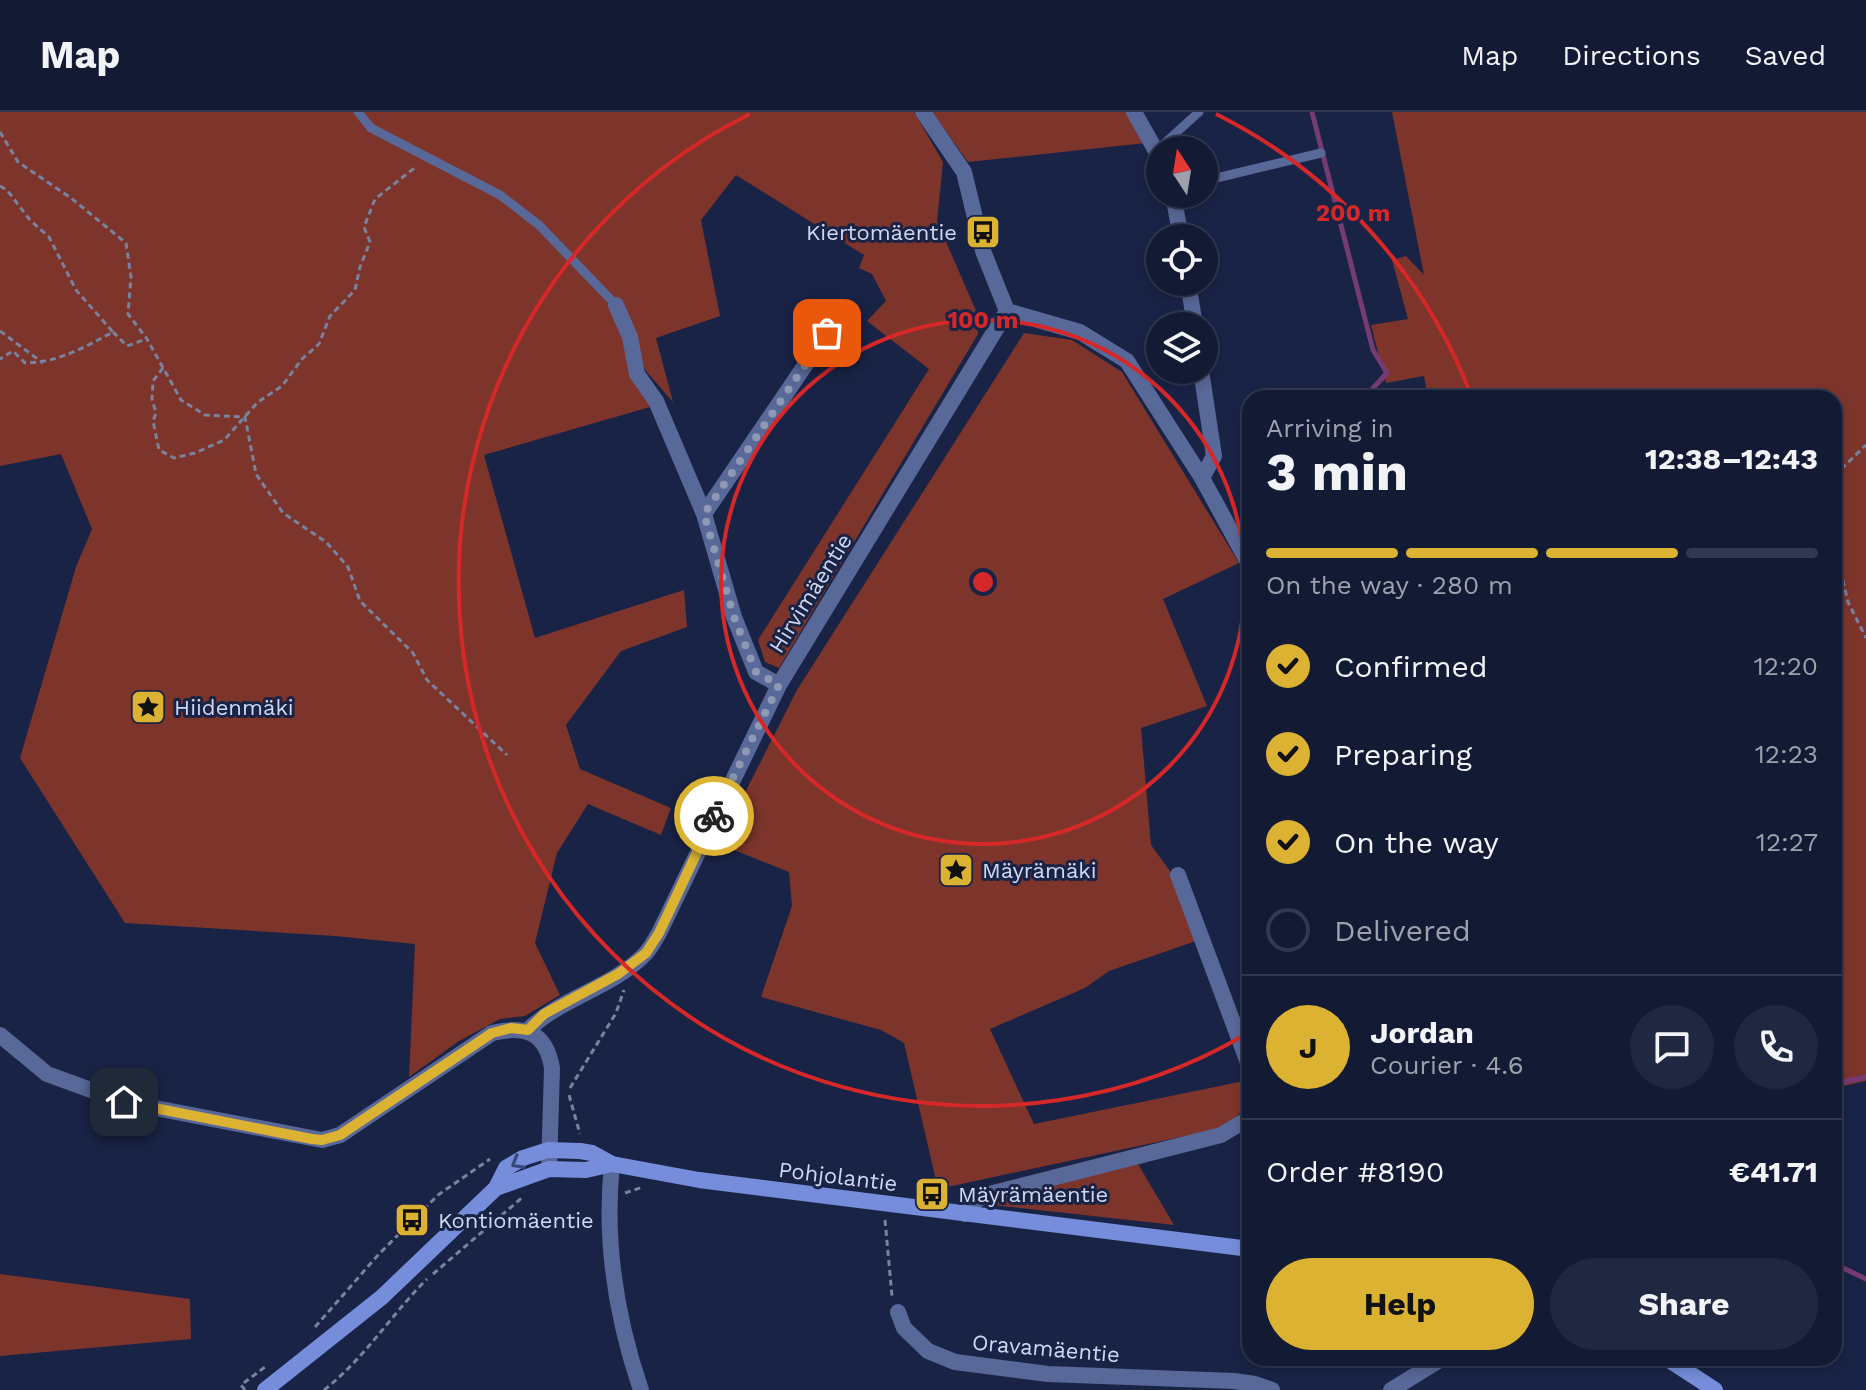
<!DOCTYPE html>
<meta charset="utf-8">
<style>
:root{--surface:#131a34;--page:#202740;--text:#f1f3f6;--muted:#9da1ac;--line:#32384f;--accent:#dcb233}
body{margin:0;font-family:"Work Sans",sans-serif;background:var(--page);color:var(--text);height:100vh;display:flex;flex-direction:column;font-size:30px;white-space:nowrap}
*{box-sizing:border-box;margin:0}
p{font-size:26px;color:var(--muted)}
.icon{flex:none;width:44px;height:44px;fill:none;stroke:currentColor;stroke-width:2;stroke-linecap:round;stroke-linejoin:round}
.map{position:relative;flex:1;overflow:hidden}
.details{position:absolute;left:1242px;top:278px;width:600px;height:976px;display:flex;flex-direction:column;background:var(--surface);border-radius:24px;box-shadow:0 4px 12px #0003,0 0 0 2px var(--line)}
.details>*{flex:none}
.needle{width:52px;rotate:348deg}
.buttons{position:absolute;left:1146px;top:24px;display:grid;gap:16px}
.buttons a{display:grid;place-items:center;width:72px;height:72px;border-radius:50%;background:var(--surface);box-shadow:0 4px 12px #0003,0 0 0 2px var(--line);font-size:40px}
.pin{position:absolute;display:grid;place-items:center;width:68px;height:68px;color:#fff;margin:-34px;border-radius:16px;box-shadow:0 4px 12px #0006}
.courier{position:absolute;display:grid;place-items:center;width:80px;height:80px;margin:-40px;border:6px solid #dcb233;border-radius:50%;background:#fff;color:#222;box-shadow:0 2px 10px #0007}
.head em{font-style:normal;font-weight:700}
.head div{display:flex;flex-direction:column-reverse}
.head{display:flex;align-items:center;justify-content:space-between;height:136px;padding:0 24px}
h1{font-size:52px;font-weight:700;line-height:60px}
.bar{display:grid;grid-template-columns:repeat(4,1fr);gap:12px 8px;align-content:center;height:96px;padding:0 24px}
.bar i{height:10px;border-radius:6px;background:var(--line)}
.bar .selected{background:var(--accent)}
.bar p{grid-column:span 4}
.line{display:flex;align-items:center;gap:20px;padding:0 24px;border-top:2px solid var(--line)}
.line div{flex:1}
.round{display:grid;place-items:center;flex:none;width:84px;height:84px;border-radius:42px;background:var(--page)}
ol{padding:0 24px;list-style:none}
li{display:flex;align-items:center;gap:24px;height:88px}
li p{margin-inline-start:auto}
li .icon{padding:8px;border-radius:50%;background:var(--accent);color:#111;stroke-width:4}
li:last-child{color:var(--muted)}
li i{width:44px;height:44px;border:4px solid var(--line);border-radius:50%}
.action{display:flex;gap:16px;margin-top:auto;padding:16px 24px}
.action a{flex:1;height:92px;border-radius:48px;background:var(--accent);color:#111;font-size:32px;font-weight:700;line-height:92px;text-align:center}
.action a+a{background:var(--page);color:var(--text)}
header{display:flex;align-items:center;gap:48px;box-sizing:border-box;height:112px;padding:0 40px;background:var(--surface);border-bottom:2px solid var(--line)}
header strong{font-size:38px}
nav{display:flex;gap:44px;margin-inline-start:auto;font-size:28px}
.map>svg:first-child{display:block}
.green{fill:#7d342b}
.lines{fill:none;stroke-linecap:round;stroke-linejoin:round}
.stream{stroke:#773b74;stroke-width:5}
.path{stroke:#7983a0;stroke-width:3;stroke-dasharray:6 4;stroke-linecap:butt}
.lane{stroke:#586898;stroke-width:9}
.street{stroke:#586898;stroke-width:16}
.secondary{stroke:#758dda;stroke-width:16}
.oneway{stroke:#39487a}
.done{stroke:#8f99b4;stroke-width:8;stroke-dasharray:0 14.4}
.route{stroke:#dcb233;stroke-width:10}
.ring{fill:none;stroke:#d62828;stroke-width:4}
.labels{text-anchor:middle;stroke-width:6;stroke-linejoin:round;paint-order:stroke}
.poi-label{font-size:22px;fill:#cfd8f0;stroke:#192346;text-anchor:start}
.street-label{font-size:22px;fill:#cfd8f0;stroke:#192346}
.centre{fill:#d62828;stroke:#192346;stroke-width:4}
.ring-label{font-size:24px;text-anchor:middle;font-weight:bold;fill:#d62828;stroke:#192346;stroke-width:6;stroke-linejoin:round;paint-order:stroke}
</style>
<header>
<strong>Map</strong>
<nav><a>Map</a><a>Directions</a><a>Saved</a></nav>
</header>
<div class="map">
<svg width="1866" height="1278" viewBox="0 0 1866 1278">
<rect width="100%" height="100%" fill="#192346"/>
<path class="green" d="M 0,0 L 914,0 L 943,50 L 937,109 L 977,201 L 978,222 L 779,556 L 765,550 L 758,528 L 929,257 L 867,209 L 886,189 L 872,162 L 859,156 L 864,143 L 736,63 L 701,108 L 720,204 L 656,226 L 673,290 L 646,259 L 620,200 L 650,295 L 484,343 L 535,526 L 684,478 L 687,515 L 621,539 L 566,613 L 580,657 L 671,696 L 661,723 L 588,692 L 557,741 L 535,831 L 560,883 L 525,904 L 500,907 L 459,929 L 409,965 L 415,832 L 335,824 L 125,811 L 20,646 L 76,455 L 92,417 L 61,342 L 0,354 Z
M 932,0 L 1128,0 L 1146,31 L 968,50 Z
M 1392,0 L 1866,0 L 1866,969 L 1834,976 L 1834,286 L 1428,286 L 1424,264 L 1386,271 L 1371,213 L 1408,207 L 1392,148 L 1406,144 L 1424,163 Z
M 1024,221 L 1072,228 L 1122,260 L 1239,451 L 1163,487 L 1207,594 L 1141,616 L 1151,733 L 1173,763 L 1196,829 L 1109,859 L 1085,876 L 990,917 L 1034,1012 L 1249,968 C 1248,998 1243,1001 1218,1017 L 938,1077 L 904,931 L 881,918 L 761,885 L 792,794 L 789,760 L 719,732 L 797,578 Z
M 1138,1052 L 1174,1113 L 993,1093 L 990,1088 Z
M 0,1162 L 190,1187 L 191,1227 L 0,1244 Z"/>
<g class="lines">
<path class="stream" d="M 1312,0 L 1373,238 L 1387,261 L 1364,286
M 1834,972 L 1866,965
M 1834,1154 L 1839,1154 L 1866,1167"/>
<path class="path" d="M 0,20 L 18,50 L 71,86 L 126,131 L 131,165 L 128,202 L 147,227 L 181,288 L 205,303 L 245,305 L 256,362 L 283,401 L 326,430 L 348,455 L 360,489 L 413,541 L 427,568 L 507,643
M 0,74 L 7,78 L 30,108 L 49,125 L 76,178 L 113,220 C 85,235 57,251 25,251 L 13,239 L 0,247
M 0,219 L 43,251
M 113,220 L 127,234 L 146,227
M 163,256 L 153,269 L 152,287 L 156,301 L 153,309 L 159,338 L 174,346 L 195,341 L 224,328 L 258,290 L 282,274 L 302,247 L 319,232 L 330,204 L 355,178 L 360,155 L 370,130 L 364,115 L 375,87 L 417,54
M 1834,364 L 1866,333
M 1834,429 L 1848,490 L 1866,526
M 570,976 L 616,901 L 624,878
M 569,983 L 580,1022
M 625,1081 L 643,1075
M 885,1108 L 892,1184
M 433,1162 L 524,1084
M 315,1215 L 379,1142 L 438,1083 L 490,1047
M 245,1278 L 241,1273 L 265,1255
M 324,1278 C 364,1247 391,1203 427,1167"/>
<path class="lane" d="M 358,0 L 371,16 L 500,83 L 539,113 L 616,193
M 1156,39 L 1199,0
M 1204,69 L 1321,41"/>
<path class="street" d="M 923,0 L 964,60 L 983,139 L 1007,199 L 1080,220 L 1127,249 L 1202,366 L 1250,454
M 1134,0 L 1160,46
M 1173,82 L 1181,126
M 1188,170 L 1195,214
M 616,193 L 630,225 L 637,262 L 656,289 L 704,402 L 734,505 L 756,560 L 779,573
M 1201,258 L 1214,344 L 1202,366
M 704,402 L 827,221
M 1178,763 L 1250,956
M 528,918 C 562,885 612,876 645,842 C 651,836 655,827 659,821 L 779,573 L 1007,199
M 0,923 L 47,962 L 124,990 L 322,1028 L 340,1023 L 492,921 C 525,913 546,920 552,956 L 549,1057
M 612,1052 C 604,1129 616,1205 641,1278
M 965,1102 L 978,1087 L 993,1081 L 1221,1023 L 1246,1008 L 1250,1001
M 898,1200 L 904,1216 L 928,1239 L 955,1250 L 1048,1262 L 1234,1269 L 1255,1272 L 1272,1278
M 1391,1278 L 1443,1246"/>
<path class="secondary" d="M 496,1076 L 549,1057 L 586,1058 L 612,1052
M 1666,1246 L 1715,1278
M 265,1278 L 382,1185 L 496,1076 L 506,1056 L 523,1046 L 548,1038 L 580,1039 L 592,1041 L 612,1052 L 699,1068 L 1250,1137"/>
</g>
<defs><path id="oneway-chevron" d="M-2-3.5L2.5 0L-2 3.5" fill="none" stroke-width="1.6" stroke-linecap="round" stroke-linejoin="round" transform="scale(2)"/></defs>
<use class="oneway" href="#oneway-chevron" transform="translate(517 1051) rotate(150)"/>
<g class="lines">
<path class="done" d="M 714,704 L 779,573 L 756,560 L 734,505 L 704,402 L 827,221"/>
<path class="route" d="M 124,990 L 312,1027 L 322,1028 L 340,1023 L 492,921 L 511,916 L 528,918 L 544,902 L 618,862 L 646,841 L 659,821 L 714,704"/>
</g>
<g class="ring">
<circle cx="983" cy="470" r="262"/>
<path d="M1248 921A523 523 0 1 1 750 2M1216 2A523 523 0 0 1 1471 283"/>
</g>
<defs>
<g id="bus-square" transform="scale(1.8)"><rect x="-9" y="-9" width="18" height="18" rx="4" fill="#dcb233" stroke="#192346"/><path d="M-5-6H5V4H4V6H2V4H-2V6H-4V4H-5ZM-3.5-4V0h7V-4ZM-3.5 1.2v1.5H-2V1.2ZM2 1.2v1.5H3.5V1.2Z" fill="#111"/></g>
<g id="sight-square" transform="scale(1.8)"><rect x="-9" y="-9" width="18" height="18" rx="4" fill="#dcb233" stroke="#192346"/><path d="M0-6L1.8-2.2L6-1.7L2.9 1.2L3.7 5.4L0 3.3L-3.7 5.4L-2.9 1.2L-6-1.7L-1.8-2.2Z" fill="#111"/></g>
</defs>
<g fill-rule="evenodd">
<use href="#bus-square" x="983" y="120"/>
<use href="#sight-square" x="148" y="595"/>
<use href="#sight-square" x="956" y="758"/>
<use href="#bus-square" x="932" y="1082"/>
<use href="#bus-square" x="412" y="1108"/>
</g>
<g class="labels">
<g class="poi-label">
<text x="957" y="128" text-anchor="end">Kiertomäentie</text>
<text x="174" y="603">Hiidenmäki</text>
<text x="982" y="766">Mäyrämäki</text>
<text x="958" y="1090">Mäyrämäentie</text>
<text x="438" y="1116">Kontiomäentie</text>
</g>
<g class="street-label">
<text transform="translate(810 481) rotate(-58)" y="8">Hirvimäentie</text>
<text transform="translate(838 1064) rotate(7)" y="8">Pohjolantie</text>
<text transform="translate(1046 1236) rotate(5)" y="8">Oravamäentie</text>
</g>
</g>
<circle cx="983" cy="470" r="12" class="centre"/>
<g class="ring-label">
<text x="1353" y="109">200 m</text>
<text x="983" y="216">100 m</text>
</g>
</svg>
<div class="buttons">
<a><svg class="needle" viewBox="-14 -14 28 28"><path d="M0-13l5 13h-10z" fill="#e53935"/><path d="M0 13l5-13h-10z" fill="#9da1ac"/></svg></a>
<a><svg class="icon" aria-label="locate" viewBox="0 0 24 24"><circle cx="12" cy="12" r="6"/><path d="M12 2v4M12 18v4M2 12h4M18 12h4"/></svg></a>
<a><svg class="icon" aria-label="layers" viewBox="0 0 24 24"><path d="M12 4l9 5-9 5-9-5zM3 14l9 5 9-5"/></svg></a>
</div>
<div class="pin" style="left:827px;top:221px;background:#ea580c"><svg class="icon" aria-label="bag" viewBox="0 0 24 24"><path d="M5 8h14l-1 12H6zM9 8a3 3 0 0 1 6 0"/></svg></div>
<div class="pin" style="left:124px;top:990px;background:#1f2937"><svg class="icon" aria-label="home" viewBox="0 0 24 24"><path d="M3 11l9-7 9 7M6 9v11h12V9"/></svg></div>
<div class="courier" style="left:714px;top:704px"><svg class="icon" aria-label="bike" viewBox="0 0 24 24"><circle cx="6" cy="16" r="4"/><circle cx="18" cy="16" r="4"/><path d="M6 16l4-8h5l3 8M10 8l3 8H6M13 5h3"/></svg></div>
<section class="details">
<div class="head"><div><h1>3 min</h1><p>Arriving in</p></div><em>12:38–12:43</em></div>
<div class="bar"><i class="selected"></i><i class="selected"></i><i class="selected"></i><i></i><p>On the way · 280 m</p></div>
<ol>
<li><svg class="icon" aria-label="check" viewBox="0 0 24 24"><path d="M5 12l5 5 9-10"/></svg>Confirmed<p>12:20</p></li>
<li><svg class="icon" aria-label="check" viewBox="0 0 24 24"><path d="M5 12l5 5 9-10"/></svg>Preparing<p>12:23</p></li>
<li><svg class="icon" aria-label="check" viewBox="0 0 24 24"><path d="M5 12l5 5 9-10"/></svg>On the way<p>12:27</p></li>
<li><i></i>Delivered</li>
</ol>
<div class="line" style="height:144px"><b class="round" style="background:var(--accent);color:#111">J</b><div><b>Jordan</b><p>Courier · 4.6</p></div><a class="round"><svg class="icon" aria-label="chat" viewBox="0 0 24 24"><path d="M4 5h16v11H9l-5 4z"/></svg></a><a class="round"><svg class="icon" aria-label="phone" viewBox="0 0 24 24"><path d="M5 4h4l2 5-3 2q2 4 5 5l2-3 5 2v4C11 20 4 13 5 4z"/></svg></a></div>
<div class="line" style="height:104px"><div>Order #8190</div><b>€41.71</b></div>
<div class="action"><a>Help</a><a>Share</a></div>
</section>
</div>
